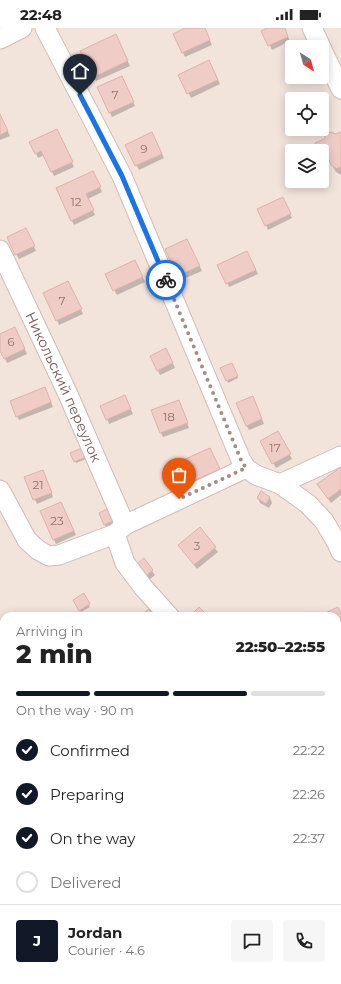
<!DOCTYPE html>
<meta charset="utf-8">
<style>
:root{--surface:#fff;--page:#f6f6f6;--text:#222;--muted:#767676;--line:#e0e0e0;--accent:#111827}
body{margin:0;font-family:Montserrat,sans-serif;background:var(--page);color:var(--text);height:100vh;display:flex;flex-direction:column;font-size:15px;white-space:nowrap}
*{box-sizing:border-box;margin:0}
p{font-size:13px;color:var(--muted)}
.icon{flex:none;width:22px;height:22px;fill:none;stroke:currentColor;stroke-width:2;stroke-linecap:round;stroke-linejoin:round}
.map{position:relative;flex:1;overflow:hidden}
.details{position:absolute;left:0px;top:584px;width:341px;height:372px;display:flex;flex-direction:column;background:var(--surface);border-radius:12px 12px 0 0;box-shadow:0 2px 10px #0003}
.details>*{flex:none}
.needle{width:26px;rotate:143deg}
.buttons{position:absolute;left:285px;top:12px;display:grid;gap:8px}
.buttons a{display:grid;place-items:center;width:44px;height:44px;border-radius:4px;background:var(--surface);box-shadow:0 2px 10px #0003;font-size:20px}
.pin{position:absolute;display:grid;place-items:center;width:34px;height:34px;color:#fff;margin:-41px -17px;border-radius:50% 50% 50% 0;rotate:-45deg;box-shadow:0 0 4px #0007}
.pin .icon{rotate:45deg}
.courier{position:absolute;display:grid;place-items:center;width:40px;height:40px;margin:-20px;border:3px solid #1a73e8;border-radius:50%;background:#fff;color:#222;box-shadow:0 1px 5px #0007}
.summary em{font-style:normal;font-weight:800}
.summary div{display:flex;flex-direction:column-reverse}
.summary{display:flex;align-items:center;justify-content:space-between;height:68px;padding:0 16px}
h1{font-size:26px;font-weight:800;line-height:30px}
.bar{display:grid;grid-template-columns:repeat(4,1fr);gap:6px 4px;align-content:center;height:48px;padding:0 16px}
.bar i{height:5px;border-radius:3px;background:var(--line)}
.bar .current{background:var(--accent)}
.bar p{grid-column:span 4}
.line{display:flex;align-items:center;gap:10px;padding:0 16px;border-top:1px solid var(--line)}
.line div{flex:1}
.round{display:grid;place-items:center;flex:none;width:42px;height:42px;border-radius:4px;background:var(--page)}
ol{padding:0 16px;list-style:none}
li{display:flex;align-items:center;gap:12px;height:44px}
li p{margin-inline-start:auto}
li .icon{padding:4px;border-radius:50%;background:var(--accent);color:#fff;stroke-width:4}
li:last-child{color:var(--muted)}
li i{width:22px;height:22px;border:2px solid var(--line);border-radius:50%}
.status{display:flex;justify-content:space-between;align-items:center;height:28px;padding:0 20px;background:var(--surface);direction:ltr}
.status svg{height:11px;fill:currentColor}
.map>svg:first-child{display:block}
.residential{fill:#f2e3db;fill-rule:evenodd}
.shadow{fill:#0003}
.building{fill:#efcdc6;stroke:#e0b1a8}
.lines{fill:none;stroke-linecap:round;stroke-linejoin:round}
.minor-casing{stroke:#cfbbb5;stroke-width:21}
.minor{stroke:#fff;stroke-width:19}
.done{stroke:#a48c87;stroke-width:4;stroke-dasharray:0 7.2}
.route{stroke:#1a73e8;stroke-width:5}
.labels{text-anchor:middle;stroke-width:3.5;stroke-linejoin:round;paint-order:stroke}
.number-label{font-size:12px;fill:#94736e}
.street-label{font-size:14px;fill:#755550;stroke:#fef7f3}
</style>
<div class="status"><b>22:48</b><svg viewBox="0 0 49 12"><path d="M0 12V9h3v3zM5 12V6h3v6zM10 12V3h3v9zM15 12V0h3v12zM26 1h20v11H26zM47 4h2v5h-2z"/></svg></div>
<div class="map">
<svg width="341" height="956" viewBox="0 0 341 956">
<rect width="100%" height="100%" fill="#fbf2ec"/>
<path class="residential" d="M 0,0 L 341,0 L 341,956 L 0,956 ZM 292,19 L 322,19 L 322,49 L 292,49 ZM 292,71 L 322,71 L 322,101 L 292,101 ZM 292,123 L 322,123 L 322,153 L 292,153 ZM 4,588 L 337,588 L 337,952 L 4,952 Z"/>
<path class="shadow" d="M 187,0 L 204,0 L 212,17 L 185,29 L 174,6 Z
M 269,0 L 284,0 L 290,13 L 272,22 L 263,3 Z
M 117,10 L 130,38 L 96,53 L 93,49 Z
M 211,38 L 220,56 L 191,70 L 180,47 Z
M 124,54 L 135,78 L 112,89 L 98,60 Z
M 0,87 L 10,108 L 0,112 Z
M 341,105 L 341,147 L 336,144 L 330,134 L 326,136 L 322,129 L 322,123 L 319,123 L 335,107 Z
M 59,106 L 74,139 L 54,148 L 44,127 L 38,130 L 36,125 Z
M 154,110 L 164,130 L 139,142 L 127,117 Z
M 95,149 L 102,164 L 88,171 L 95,187 L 74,197 L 57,161 Z
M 285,175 L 292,190 L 268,202 L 266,197 Z
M 28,206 L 36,223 L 19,231 L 16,226 Z
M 189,216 L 202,243 L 181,252 L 166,222 Z
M 249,228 L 258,246 L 229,259 L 227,255 Z
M 137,237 L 145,254 L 117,267 L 114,262 Z
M 70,258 L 83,286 L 59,297 L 57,292 Z
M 17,305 L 27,326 L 7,335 L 0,320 L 0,307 Z
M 168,326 L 175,340 L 160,347 L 158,343 Z
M 233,338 L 238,350 L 228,355 L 222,340 Z
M 47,364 L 53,379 L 19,392 L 17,388 Z
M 125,368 L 133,386 L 109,396 L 107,391 Z
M 253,369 L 264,396 L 249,402 L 246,397 Z
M 179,373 L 181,378 L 189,400 L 163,409 L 161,405 L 153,383 Z
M 277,404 L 292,431 L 276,440 L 261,413 Z
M 82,421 L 86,431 L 76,435 L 71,426 Z
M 212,425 L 221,445 L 196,457 L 194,452 Z
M 341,440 L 341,467 L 331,475 L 321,461 Z
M 45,447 L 53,469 L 37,476 L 25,450 Z
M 261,465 L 270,470 L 272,475 L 269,480 L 260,475 L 258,470 Z
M 63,479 L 76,507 L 56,516 L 41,484 Z
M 107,482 L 113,495 L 106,499 L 100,486 Z
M 200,501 L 218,524 L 197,541 L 182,521 Z
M 144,532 L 155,547 L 149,552 L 140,541 Z
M 83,567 L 90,579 L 81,584 L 74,572 Z
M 341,587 L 341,609 L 337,611 L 337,588 L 321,588 Z
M 341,645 L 341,652 L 338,647 Z
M 341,763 L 341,789 L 337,791 L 337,765 Z
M 200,952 L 212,952 L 205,956 L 202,956 Z
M 255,952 L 277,952 L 278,954 L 274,956 L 257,956 Z"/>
<path class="building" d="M 185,0 L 205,0 L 210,12 L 182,25 L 173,6 Z
M 267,0 L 285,0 L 288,9 L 268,18 L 261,3 Z
M 116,6 L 128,33 L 92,50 L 80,23 Z
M 209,32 L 218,52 L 187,66 L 178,47 Z
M 122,48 L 134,74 L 109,85 L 97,59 Z
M 0,86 L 8,103 L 0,107 Z
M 57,101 L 73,134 L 51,144 L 41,123 L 35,126 L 29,114 Z
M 152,104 L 162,126 L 135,138 L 125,117 Z
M 331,104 L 335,106 L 341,104 L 341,142 L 339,139 L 337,141 L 331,137 L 327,127 L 322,130 L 322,123 L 318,123 L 315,115 L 324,111 L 326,106 Z
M 93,143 L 101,159 L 86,166 L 94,182 L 71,193 L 56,160 Z
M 283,169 L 291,186 L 265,198 L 257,181 Z
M 26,200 L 35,218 L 15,227 L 7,209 Z
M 187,211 L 200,238 L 177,248 L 165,221 Z
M 247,223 L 256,242 L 226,256 L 217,237 Z
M 135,232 L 143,249 L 113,263 L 105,246 Z
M 68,253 L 82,281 L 56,293 L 43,265 Z
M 15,299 L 25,321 L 4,331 L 0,323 L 0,306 Z
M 166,320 L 173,335 L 157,343 L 150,328 Z
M 232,335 L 238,348 L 226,353 L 220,340 Z
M 45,359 L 51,374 L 16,389 L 10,373 Z
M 125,367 L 131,381 L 106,392 L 100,378 Z
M 253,368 L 262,391 L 246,398 L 236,375 Z
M 179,372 L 188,395 L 160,405 L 151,382 Z
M 278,403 L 291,426 L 272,436 L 260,413 Z
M 82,420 L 86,429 L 74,434 L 70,425 Z
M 210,420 L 220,441 L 193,453 L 183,432 Z
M 341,439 L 341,461 L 328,471 L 317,456 Z
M 43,442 L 52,465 L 33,472 L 24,449 Z
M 261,463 L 270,469 L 266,476 L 257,470 Z
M 61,474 L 74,503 L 53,512 L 40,483 Z
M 107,481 L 113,493 L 104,497 L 99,485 Z
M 200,499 L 216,519 L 194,537 L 178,517 Z
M 144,530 L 153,542 L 146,548 L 137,536 Z
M 84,565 L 90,576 L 79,583 L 73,572 Z
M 199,579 L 205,585 L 203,588 L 190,588 Z
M 338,579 L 341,586 L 341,604 L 337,606 L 337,588 L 319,588 Z
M 149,581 L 154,588 L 140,588 Z
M 341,762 L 341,783 L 337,785 L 337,764 Z
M 3,764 L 4,765 L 4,782 L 1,784 L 0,782 L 0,766 Z
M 254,952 L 271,952 L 265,956 L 256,956 Z
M 288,952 L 314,952 L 316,956 L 282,956 Z"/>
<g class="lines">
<g class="minor-casing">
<g id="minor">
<path d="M 45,0 L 122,148 L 241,432 L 246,440 L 256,447 L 280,456 L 308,476 L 324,493 L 337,515 L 341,524"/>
<path d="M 312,0 L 321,19"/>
<path d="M 0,11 L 22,0"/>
<path d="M 322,22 L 341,61"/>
<path id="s1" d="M 0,222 L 67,364 L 125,497"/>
<path d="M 280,456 L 341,428"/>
<path d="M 0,462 L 27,512 L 38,522 L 49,528 L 59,527 L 115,506 L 125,497 L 246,440"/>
<path d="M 115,506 L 125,535 L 143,559 L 169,588"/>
<path d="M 337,849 L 341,854"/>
<path d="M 0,854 L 4,850"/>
<path d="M 0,874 L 4,868"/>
<path d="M 0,902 L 4,908"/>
<path d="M 34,952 L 37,956"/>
<path d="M 172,952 L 173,956"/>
</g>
</g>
<use href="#minor" class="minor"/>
</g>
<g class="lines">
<path class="done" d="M 166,252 L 241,432 L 246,440 L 179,471"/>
<path class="route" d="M 80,67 L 122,148 L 166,252"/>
</g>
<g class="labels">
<g class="number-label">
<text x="115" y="71">7</text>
<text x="144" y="125">9</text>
<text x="76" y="178">12</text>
<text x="62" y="277">7</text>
<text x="11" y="318">6</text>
<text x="169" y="393">18</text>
<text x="275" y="424">17</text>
<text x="38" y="461">21</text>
<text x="57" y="497">23</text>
<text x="197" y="522">3</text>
</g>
<g class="street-label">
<text dy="5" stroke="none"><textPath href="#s1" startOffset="151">Никольский переулок</textPath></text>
</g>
</g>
</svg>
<div class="buttons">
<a><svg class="needle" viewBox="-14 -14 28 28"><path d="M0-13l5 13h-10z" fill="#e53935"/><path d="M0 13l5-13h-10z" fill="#767676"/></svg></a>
<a><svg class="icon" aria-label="locate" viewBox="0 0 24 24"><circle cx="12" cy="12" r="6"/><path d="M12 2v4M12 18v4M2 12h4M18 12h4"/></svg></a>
<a><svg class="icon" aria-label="layers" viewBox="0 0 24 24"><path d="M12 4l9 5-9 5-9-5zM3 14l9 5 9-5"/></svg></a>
</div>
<div class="pin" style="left:179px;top:471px;background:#ea580c"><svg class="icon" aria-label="bag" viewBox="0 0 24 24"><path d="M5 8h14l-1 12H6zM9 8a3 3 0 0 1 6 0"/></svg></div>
<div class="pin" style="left:80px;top:67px;background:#1f2937"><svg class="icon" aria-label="home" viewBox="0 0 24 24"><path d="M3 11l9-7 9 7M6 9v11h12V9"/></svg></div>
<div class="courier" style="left:166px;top:252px"><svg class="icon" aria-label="bike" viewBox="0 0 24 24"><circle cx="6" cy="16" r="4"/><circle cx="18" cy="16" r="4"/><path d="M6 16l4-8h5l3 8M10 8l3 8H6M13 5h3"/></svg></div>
<section class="details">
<div class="summary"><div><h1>2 min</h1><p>Arriving in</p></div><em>22:50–22:55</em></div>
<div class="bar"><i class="current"></i><i class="current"></i><i class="current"></i><i></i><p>On the way · 90 m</p></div>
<ol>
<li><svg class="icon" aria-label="check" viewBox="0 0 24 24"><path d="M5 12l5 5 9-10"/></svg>Confirmed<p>22:22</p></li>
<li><svg class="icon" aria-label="check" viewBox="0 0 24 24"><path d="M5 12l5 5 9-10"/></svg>Preparing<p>22:26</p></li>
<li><svg class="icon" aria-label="check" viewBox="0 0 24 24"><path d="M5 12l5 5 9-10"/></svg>On the way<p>22:37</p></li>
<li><i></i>Delivered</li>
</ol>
<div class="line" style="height:72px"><b class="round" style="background:var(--accent);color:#fff">J</b><div><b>Jordan</b><p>Courier · 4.6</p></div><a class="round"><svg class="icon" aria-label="chat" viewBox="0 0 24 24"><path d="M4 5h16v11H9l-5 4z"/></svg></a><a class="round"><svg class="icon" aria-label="phone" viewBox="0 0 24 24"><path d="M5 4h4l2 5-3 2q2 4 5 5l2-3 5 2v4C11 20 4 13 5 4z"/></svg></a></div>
</section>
</div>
